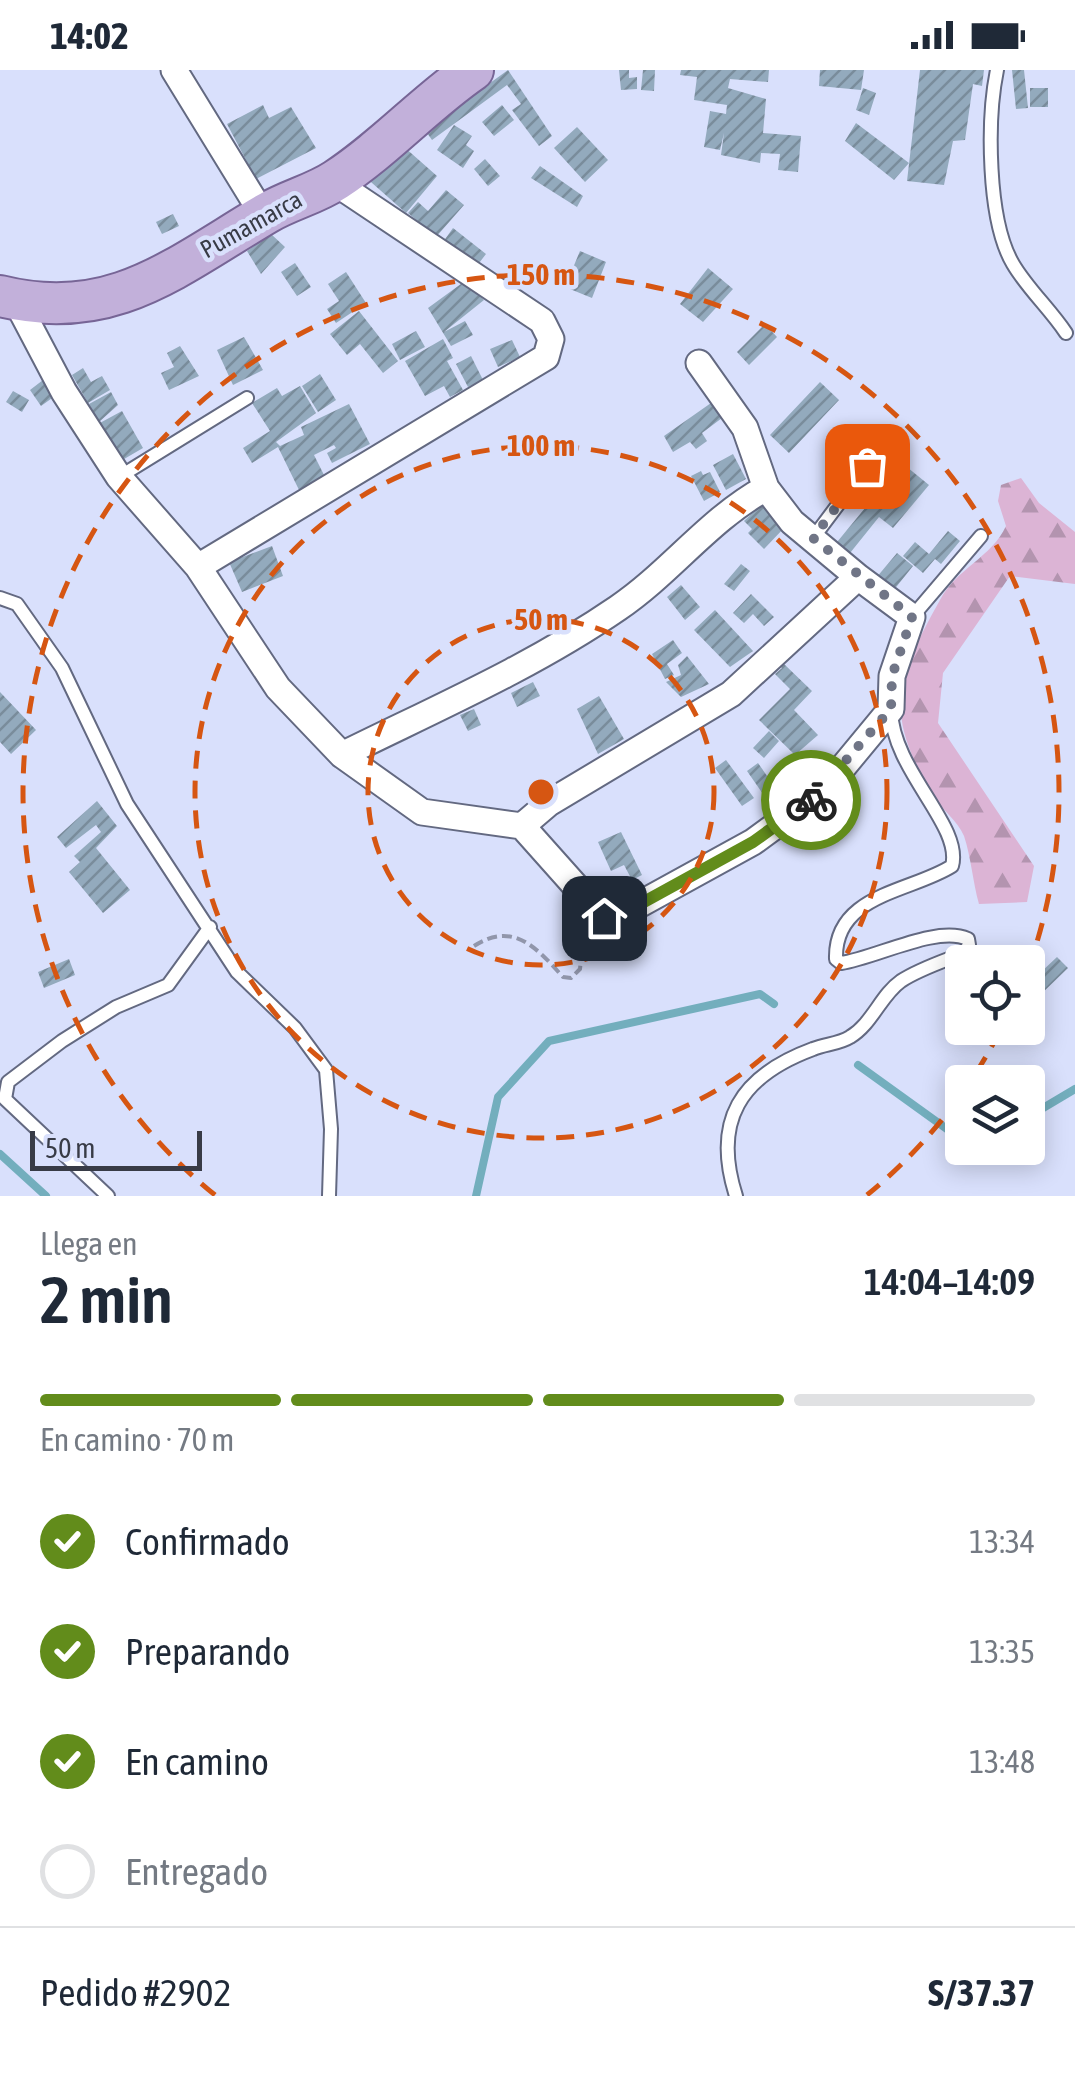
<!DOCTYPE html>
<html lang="es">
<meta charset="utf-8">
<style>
:root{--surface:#fff;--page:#f2f2f3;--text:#1f2937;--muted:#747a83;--line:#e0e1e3;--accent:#628c1b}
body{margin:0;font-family:"Asap Condensed",sans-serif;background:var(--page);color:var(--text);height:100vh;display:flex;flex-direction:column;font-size:38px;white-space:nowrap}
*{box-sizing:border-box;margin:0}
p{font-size:32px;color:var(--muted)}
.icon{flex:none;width:55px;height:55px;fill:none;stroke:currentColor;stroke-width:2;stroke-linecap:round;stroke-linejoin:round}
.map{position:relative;height:1126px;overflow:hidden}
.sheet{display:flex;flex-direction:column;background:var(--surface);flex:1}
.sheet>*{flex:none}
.controls{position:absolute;left:945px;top:875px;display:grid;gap:20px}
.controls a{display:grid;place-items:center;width:100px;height:100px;border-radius:10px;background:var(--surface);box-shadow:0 5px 25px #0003;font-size:50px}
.scale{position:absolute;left:30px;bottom:25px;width:172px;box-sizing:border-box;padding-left:10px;border:5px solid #383b46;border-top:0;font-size:28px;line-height:35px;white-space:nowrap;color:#383b46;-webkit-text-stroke:8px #d9e0fc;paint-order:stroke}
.pin{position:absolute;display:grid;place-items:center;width:85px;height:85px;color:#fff;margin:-42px;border-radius:20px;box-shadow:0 5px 15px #0006}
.courier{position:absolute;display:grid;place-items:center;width:100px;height:100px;margin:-50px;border:8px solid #628c1b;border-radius:50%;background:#fff;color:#222;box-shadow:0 2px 12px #0007}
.summary em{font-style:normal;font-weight:600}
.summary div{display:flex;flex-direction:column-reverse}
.summary{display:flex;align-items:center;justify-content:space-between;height:170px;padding:0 40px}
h1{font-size:65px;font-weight:600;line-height:75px}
.bar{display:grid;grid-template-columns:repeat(4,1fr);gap:15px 10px;align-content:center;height:120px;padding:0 40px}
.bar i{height:12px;border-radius:8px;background:var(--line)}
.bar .active{background:var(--accent)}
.bar p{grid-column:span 4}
.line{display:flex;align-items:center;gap:25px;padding:0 40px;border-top:2px solid var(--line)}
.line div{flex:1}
ol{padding:0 40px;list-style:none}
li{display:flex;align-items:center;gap:30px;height:110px}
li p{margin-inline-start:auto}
li .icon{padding:10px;border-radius:50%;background:var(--accent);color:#fff;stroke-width:4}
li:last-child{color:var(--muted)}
li i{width:55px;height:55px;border:5px solid var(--line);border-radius:50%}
.status{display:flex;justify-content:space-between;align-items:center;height:70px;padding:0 50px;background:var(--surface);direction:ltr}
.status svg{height:28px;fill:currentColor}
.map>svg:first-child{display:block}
.forest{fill:url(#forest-firs)}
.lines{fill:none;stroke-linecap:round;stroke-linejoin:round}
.stream{stroke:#73aebd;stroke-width:8}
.building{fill:url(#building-hatch)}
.service-casing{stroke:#636981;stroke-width:16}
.minor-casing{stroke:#636981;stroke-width:29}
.primary-casing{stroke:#776596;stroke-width:44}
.path{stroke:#9196ab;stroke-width:4;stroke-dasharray:10 5;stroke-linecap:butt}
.service{stroke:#fff;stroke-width:12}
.minor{stroke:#fff;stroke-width:25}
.primary{stroke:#c2b0da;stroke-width:40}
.done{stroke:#707586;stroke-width:10;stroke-dasharray:0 18}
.route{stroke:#628c1b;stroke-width:12}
.ring{fill:none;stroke:#d65612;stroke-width:5;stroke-dasharray:18 12}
.labels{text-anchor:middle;stroke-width:9;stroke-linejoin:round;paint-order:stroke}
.street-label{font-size:25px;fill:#383b46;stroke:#d9e0fc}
.centre{fill:#d65612;stroke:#d9e0fc;stroke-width:5}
.ring-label{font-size:30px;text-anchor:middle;font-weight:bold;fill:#d65612;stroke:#d9e0fc;stroke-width:9;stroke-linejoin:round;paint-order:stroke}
</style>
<div class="status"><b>14:02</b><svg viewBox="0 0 49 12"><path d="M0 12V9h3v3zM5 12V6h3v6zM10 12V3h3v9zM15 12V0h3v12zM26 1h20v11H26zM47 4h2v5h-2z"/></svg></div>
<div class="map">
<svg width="1075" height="1126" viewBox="0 0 1075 1126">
<defs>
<pattern id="forest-firs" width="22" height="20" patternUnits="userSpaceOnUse" patternTransform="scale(2.5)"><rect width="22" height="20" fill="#dcb4d5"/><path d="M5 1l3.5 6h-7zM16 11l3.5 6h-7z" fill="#b394af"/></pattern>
<pattern id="building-hatch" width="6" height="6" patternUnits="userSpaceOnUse" patternTransform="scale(2.5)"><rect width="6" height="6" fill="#93aabd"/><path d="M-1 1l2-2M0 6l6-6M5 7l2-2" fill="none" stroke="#798c9b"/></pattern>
</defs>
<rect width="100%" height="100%" fill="#d9e0fc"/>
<path class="forest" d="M 1021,408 L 1039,433 L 1075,462 L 1075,514 L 1010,506 L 943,603 L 938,653 L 1034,796 L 1027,832 L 979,834 C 973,813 971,787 964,766 C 958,751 940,738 931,723 C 884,640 895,611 940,530 C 956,499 992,487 1006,456 L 998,431 L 1001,415 Z"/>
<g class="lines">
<path class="stream" d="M 858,995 L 951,1062 L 962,1062
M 1028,1047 L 1075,1019
M 0,1084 L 46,1126
M 476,1126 L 498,1027 L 549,971 L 760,924 L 774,934"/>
</g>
<path class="building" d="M 508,0 L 552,66 L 539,76 L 512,40 L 521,34 L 507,15 L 432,70 L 425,60 Z
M 619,0 L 629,0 L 629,8 L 637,7 L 637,19 L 621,20 Z
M 643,0 L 655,0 L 654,21 L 641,20 Z
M 681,0 L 769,0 L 768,12 L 730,9 L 728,18 L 766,29 L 763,63 L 801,66 L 798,102 L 778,100 L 780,84 L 761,83 L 760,93 L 721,85 L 724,63 L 720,80 L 704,77 L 710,41 L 726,44 L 727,35 L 694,30 L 697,7 L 680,5 Z
M 820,0 L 864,0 L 861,20 L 819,16 Z
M 920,0 L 984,0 L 982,16 L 973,14 L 965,70 L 953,71 L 944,115 L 907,111 Z
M 1012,0 L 1024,0 L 1028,38 L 1016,39 Z
M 863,18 L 876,23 L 869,45 L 856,40 Z
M 1030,18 L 1048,18 L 1048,37 L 1030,37 Z
M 263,35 L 269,48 L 291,37 L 316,78 L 256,109 L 227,54 Z
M 502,35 L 514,50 L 494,66 L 482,52 Z
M 856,53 L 909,93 L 894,110 L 845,71 Z
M 454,55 L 472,66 L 466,75 L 474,81 L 463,98 L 437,80 Z
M 577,57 L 608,90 L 585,112 L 554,78 Z
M 403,76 L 437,106 L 406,143 L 363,105 Z
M 485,89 L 500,106 L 488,116 L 474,99 Z
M 540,96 L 583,126 L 577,137 L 531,108 Z
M 446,120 L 464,135 L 436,167 L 408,143 L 418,132 L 428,141 Z
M 173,144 L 179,156 L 162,164 L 156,152 Z
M 453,158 L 486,184 L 476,197 L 443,172 Z
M 271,164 L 285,177 L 261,204 L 247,181 Z
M 580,181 L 606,192 L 592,228 L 565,217 Z
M 295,193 L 311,217 L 297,226 L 281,202 Z
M 708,198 L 733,219 L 703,252 L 680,234 Z
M 346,202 L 366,233 L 336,253 L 327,239 L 339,231 L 328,214 Z
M 465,211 L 484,230 L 444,262 L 465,251 L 473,265 L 451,276 L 428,238 Z
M 359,241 L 398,291 L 383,303 L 360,274 L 347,285 L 330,264 Z
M 765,254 L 777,267 L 749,295 L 737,282 Z
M 416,261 L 425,277 L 400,290 L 392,274 Z
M 244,267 L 263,300 L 233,315 L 217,280 Z
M 443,269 L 453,288 L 447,291 L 463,320 L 450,327 L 444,316 L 425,326 L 405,291 Z
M 512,270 L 520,287 L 498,297 L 490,279 Z
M 180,276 L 199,306 L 169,320 L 161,303 L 174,297 L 167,283 Z
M 471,286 L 483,310 L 468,317 L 456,294 Z
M 83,298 L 91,312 L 102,306 L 110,320 L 88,333 L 72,305 Z
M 320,304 L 336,330 L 318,342 L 302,316 Z
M 43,310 L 55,326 L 41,336 L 30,320 Z
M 820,312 L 839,330 L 789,383 L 770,365 Z
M 300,316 L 316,343 L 276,372 L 280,376 L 304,365 L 301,357 L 349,334 L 370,374 L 332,393 L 327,383 L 336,378 L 334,375 L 314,385 L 326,409 L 300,422 L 278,377 L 252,393 L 243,378 L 270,361 L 252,333 L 277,318 L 282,326 Z
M 13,321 L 29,330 L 22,342 L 6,332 Z
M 111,322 L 118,335 L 99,352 L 89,334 Z
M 711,333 L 722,348 L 702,363 L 707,371 L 696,379 L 690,372 L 673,382 L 664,366 Z
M 122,341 L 143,378 L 119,392 L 98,354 Z
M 733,384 L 746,409 L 726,420 L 713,395 Z
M 902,393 L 929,415 L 893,458 L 879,447 L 846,488 L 833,477 Z
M 701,401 L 703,405 L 710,402 L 720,422 L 704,431 L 691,406 Z
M 762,434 L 785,457 L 764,479 L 748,463 L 752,459 L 744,451 Z
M 948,461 L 960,471 L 941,494 L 935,489 L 923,503 L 903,486 L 915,472 L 929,484 Z
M 272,476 L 283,506 L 242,522 L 229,492 Z
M 897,483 L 913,496 L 893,521 L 876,508 Z
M 741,494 L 750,501 L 734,521 L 724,514 Z
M 681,515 L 700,537 L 685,550 L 667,527 Z
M 751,524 L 774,547 L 764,556 L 753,544 L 744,553 L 733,543 Z
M 715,540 L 753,581 L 730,597 L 694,560 Z
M 673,570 L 682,583 L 667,594 L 674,605 L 665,609 L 652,584 Z
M 783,578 L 791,586 L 784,594 L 812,621 L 794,640 L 818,665 L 795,685 L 759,650 L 790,619 L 775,604 L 782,598 L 773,590 Z
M 687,586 L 709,614 L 681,627 L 666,612 L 681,605 L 678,595 Z
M 533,612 L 540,626 L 517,637 L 511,623 Z
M 0,622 L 36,660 L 11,684 L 0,672 Z
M 599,626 L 624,669 L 598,684 L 577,639 Z
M 474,639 L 481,655 L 468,661 L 460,645 Z
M 769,661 L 779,671 L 764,688 L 753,678 Z
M 792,684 L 806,698 L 789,716 L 775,703 Z
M 726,690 L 754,728 L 742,736 L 715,698 Z
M 758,693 L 781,726 L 770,734 L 747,701 Z
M 97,731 L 117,756 L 96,778 L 130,820 L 103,843 L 69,802 L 80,792 L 74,786 L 101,762 L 96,755 L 66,778 L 57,767 Z
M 621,762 L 642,805 L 632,810 L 624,795 L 611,801 L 598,772 Z
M 1024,887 L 1040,903 L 1057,887 L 1068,898 L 1037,928 L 1028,918 L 1028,892 L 1019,892 Z
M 69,889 L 75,905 L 44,918 L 38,902 Z"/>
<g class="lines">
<g class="service-casing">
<path id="service" d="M 997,0 C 987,49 987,150 1013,194 C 1027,218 1050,239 1066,263
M 119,407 L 247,328
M 813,468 L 867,396 L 889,376
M 0,528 L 17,534 L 62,598 L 127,734 L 237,902 L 295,958 L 326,1000 L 331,1059 L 329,1126
M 912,547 L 981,466
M 108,1126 L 5,1029 L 8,1012 L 62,971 L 116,937 L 168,915 L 210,857
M 736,1126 C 712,1051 740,1006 813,979 C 825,974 839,974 850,967 C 872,954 881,925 901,911 C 919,899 944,891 964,883 L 969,875 L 968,869 C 936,855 876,888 841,893 L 836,889 C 834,824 911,822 952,796 C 963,756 893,701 891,641"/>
</g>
<g class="minor-casing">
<path id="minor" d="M 174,0 L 263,145
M 15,229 L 64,322 L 119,407 L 198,497 L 278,618 L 342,685 L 422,742 L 522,756 L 604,848 L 622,844 L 753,772 L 824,720 L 891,639 L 892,606 L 912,547 L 858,507
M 198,497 L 546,287 L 551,269 L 542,251 L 334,112
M 342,685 C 435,639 532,597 618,538 C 671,502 709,449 766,418
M 522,756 L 549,733 L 731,624 L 858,507 L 792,452 L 766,418 L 745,358 L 699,293"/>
</g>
<g class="primary-casing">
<path id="primary" d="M 0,226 C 112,254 175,197 267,143 C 289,130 315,124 336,110 C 385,78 425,33 473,0"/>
</g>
<path class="path" d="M 474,876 C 513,851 536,877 563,907 L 571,908 L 580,899 L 584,859"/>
<use href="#service" class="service"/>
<use href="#minor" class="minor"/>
<use href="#primary" class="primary"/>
</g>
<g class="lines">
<path class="done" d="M 811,730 L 891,639 L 892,606 L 912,547 L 813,468 L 867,396"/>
<path class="route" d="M 604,848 L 622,844 L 753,772 L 811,730"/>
</g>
<g class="ring">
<circle cx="541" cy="722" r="173"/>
<circle cx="541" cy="722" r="346"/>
<path d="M1000 961A518 518 0 0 1 970 1012M960 1026A518 518 0 0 1 867 1125M215 1125A518 518 0 1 1 1028 899"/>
</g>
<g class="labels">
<g class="street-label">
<text transform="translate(251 154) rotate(-29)" y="9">Pumamarca</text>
</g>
</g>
<circle cx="541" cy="722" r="15" class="centre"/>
<g class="ring-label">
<text x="541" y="215">150 m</text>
<text x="541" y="386">100 m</text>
<text x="541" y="560">50 m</text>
</g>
</svg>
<div class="controls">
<a><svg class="icon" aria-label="locate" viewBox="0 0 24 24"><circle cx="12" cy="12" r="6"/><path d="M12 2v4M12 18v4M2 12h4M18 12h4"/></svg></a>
<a><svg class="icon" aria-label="layers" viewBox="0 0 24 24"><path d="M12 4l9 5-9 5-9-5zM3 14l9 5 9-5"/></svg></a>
</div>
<div class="scale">50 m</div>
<div class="pin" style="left:867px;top:396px;background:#ea580c"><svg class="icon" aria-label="bag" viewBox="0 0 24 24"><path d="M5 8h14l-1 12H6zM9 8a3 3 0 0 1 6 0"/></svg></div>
<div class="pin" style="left:604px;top:848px;background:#1f2937"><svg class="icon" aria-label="home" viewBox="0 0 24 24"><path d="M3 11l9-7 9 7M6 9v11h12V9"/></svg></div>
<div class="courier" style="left:811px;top:730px"><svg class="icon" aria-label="bike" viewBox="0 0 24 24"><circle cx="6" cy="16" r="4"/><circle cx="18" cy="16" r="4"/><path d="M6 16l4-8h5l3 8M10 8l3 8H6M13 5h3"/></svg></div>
</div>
<section class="sheet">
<div class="summary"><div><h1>2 min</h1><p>Llega en</p></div><em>14:04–14:09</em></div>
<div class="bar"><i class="active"></i><i class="active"></i><i class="active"></i><i></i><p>En camino · 70 m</p></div>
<ol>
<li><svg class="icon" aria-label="check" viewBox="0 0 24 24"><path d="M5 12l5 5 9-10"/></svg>Confirmado<p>13:34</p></li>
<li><svg class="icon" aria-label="check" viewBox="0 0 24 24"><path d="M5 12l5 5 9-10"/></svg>Preparando<p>13:35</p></li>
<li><svg class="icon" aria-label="check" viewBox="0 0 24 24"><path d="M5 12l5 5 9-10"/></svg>En camino<p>13:48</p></li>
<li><i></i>Entregado</li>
</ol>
<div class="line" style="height:130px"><div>Pedido #2902</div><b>S/37.37</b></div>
</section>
